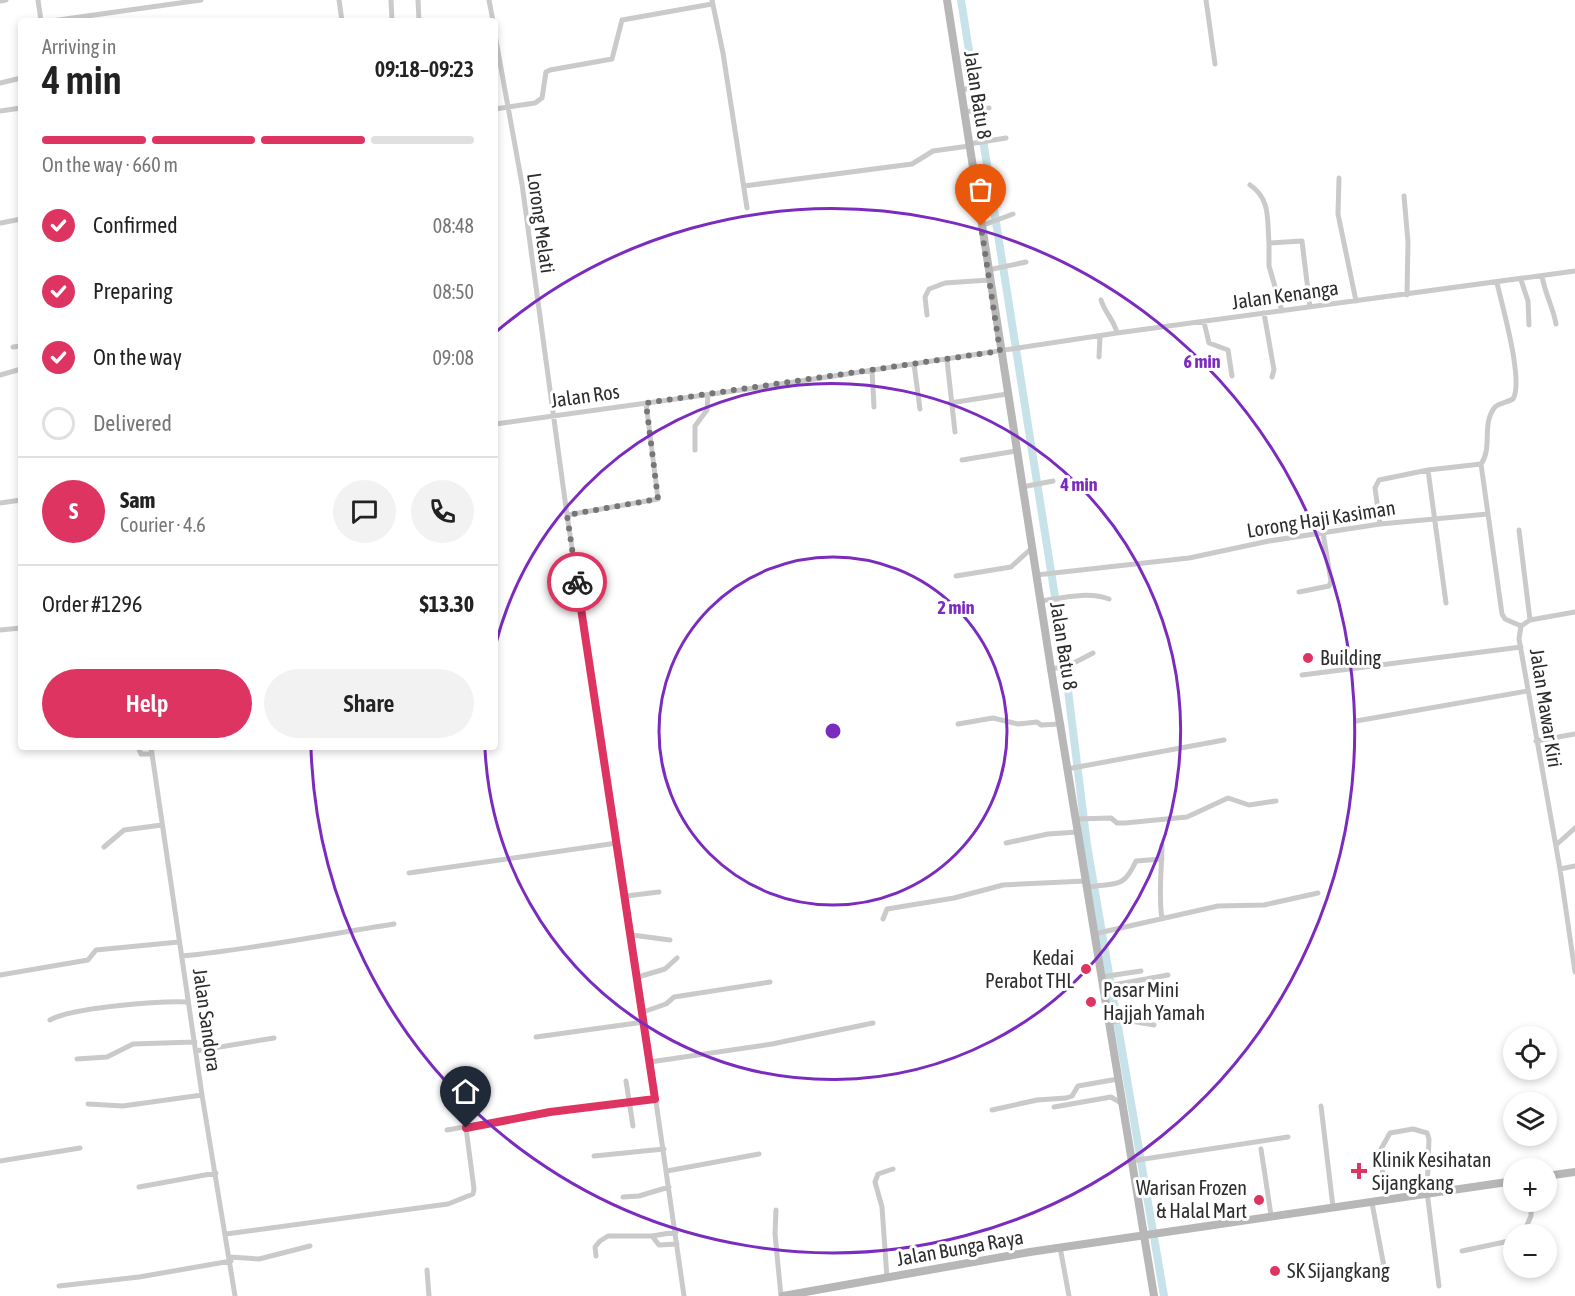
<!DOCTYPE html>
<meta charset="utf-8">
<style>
:root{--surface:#fff;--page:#f2f2f2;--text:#222;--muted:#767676;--line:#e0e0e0;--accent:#de3461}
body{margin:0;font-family:"Asap Condensed",sans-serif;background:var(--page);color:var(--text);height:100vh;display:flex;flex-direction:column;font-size:22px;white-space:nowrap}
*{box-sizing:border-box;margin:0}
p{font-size:20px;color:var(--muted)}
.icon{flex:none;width:33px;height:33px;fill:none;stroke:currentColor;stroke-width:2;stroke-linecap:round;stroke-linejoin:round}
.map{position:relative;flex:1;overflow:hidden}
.panel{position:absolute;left:18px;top:18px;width:480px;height:732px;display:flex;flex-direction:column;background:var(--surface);border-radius:6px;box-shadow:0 3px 9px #0003}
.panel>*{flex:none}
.buttons{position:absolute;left:1503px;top:1026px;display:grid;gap:12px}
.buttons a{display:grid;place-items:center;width:54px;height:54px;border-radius:50%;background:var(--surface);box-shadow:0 3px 9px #0003;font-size:30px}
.pin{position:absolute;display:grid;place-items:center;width:51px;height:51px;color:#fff;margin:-62px -26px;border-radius:50% 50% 50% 0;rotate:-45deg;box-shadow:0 0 6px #0007}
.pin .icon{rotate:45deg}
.courier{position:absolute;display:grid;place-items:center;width:60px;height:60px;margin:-30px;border:4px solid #de3461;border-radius:50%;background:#fff;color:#222;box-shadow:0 2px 8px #0007}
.headline em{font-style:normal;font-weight:600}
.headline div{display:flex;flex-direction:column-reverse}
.headline{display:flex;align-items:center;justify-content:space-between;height:102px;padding:0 24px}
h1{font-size:39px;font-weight:600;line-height:45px}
.bar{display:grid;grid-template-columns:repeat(4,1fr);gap:9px 6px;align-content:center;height:72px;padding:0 24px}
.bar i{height:8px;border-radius:4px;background:var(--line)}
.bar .current{background:var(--accent)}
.bar p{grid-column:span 4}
.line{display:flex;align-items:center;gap:15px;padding:0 24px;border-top:2px solid var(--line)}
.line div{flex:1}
.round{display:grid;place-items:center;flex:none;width:63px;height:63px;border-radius:32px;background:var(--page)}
ol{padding:0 24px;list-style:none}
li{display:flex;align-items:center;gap:18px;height:66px}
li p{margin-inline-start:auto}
li .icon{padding:6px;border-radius:50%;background:var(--accent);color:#fff;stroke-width:4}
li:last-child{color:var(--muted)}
li i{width:33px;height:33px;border:3px solid var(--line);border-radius:50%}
.action{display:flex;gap:12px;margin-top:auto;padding:12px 24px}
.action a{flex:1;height:69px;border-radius:36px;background:var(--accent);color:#fff;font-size:24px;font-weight:600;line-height:69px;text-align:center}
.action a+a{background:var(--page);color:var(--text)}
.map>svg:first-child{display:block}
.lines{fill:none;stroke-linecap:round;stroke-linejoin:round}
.canal{stroke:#c7e3e9;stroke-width:8}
.street{stroke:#cacaca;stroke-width:5}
.secondary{stroke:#b7b7b7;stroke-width:8}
.done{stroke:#767676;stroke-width:6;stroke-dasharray:0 10.8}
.route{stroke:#de3461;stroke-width:8}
.ring{fill:none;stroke:#7b2cbf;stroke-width:3}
.poi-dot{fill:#de3461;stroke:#fff;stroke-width:2}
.labels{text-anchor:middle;stroke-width:6;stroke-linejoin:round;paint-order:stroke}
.street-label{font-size:20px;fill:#2d2d2d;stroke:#fff}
.poi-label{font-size:20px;fill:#2d2d2d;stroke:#fff;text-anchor:start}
.centre{fill:#7b2cbf;stroke:#fff;stroke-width:3}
.ring-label{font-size:18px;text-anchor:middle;font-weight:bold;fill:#7b2cbf;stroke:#fff;stroke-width:6;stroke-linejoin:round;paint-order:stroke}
</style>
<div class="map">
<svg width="1575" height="1296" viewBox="0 0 1575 1296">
<rect width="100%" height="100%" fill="#fff"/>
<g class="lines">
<path class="canal" d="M 961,0 L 1062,641 L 1087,845 L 1164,1296"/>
<path class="street" d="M 38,0 L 41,21
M 339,0 L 342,21
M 391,0 L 392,21
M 418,0 L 419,21
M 489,0 L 493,21
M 712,0 L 723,53 L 747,208
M 1206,0 L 1215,64
M 0,1 L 6,0
M 51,21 L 201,0
M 495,35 L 522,184 L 567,515 L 638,977 L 684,1296
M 0,83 L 21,78
M 960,90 L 978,87
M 495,109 L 535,103 L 542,98 L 546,72 L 550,70 L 612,59 L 622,20 L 712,4
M 0,111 L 21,108
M 964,112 L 989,108
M 969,144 L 1006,138
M 1339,178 L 1338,214 L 1356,301
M 1250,185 C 1271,199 1267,220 1269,243
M 744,186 L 912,164 L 933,151 L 969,146
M 1404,196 L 1408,242 L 1407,295
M 1,223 L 21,219
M 981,226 L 1013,214
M 988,270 L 1026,262
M 1542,276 C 1545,294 1553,307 1556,324
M 1521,280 L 1528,301 L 1529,325
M 1101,300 C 1105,313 1114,320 1117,333
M 1282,311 L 1269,266 L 1269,243 L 1302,241 L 1310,307
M 1264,313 L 1274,370 L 1272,377
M 927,315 L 925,297 L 929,289 L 945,283 L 989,280
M 1204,322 L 1209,343 L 1228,350 L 1232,376
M 13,347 L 21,346
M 1099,357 L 1100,337
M 947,360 L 955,432
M 914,364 L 920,409
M 872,370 L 874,407
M 0,375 L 21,369
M 950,403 L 1007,394
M 495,424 L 748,389 L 1117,333 L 1575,271
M 695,450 L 695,426 L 707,410 L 708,395
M 962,460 L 1016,451
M 1481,464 C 1493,448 1481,424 1495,407 C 1499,403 1508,402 1513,399 C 1524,381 1502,305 1497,283
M 1428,470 L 1446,603
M 1022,487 L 1053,481
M 0,503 L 21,500
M 567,515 L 658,499 L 646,403
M 1380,524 L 1375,488 L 1379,480 L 1428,470 L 1481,464 L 1488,514
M 1519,530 L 1530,620
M 1036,575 L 1189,558 L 1269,541 L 1380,524 L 1488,514 L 1502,614 L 1505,619 L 1521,626
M 956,576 L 1011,567 L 1032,548
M 1299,592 L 1329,586 L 1331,581 L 1323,533
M 1040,601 C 1062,598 1088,591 1109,599
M 1521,626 L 1519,639 L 1560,869 L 1575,972
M 1521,626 L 1530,620 L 1575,612
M 0,630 L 21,628
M 1051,669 L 1068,666 L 1093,653
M 1302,675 L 1521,647
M 1356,721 L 1527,691
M 958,724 L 993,718 L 1018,724 L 1037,722 L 1041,725 L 1060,724
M 1536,741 L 1575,734
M 138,747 L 141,754 L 152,754
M 151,747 L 202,1095 L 235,1296
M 1067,769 L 1224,740
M 1075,819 L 1111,818 L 1117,823 L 1125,823 L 1187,817 L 1228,798 L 1249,805 L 1276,801
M 1006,843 L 1048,834 L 1077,832
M 1556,845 L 1575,828
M 104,847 L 124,830 L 162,825
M 1560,869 L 1575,866
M 409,873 L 617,843
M 1086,888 C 1114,881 1122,892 1136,861 L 1162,859
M 626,896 L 659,892
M 1162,918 C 1158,897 1162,867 1162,845
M 883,919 L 887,909 L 954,898 L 1003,885 L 1085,881
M 1094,934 L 1218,906 L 1264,905 L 1318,893
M 632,935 L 670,940
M 182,956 C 254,949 323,935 394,924
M 0,975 L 88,960 L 96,950 L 179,942
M 638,977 L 665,969 L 677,958
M 1101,977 L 1141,971
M 1102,987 L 1168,975
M 643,1012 L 666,1004 L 674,997 L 770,982
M 50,1020 C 73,1007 160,1001 188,1002
M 1108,1023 L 1125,1020 L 1154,1025
M 536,1037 L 644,1022
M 196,1051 L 274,1038
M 77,1059 L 107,1057 L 133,1044 L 195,1042
M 650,1062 L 772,1044 L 873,1023
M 626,1081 L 633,1126
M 88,1104 L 123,1106 L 202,1095
M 1321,1106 L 1333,1207
M 1054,1107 L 1111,1097 L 1121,1103
M 992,1110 L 1037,1100 L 1066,1098 L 1072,1096 L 1078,1086 L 1118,1079
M 447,1130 L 550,1112 L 655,1099
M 1261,1149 L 1271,1215
M 594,1156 L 664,1149
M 0,1161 L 80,1148
M 1131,1161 L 1288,1137
M 667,1171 L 759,1154
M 1383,1178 L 1381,1149 L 1390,1133 L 1413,1129 L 1427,1133 L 1429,1139 L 1427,1192 L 1439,1286
M 139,1187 L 216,1173
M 623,1197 L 639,1196 L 669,1187
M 776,1210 L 775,1234 L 781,1296
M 226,1234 L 448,1204 L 473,1194 L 474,1189 L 466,1128
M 1523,1234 L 1531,1216 L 1531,1202
M 652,1236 L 659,1245 L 677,1244
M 1060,1247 L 1069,1296
M 1462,1251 L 1514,1240
M 596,1256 L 595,1247 L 600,1241 L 608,1236 L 652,1236 L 676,1232
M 230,1257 L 259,1259 L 310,1246
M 427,1270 L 429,1296
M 887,1278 L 882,1207 L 875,1182 L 878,1174 L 893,1169
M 1366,1278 L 1380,1276 L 1385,1272 L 1372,1203
M 59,1286 L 139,1277 L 231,1261"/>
<path class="secondary" d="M 947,0 L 1051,669 L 1154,1296
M 1546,1176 L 1575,1172
M 783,1296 L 1030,1252 L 1514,1181"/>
</g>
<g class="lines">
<path class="done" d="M 577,582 L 567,515 L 658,499 L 646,403 L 1000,351 L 981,226"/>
<path class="route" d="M 466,1128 L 550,1112 L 655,1099 L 577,582"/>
</g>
<g class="ring">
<circle cx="833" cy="731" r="174"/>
<path d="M495 647A348 348 0 1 1 485 749"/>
<path d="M497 331A522 522 0 1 1 311 749"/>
</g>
<g class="poi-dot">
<circle cx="1308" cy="658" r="6"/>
<circle cx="1086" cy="969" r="6"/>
<circle cx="1091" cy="1002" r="6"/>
<path d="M1356 1162h6v6h6v6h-6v6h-6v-6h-6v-6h6z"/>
<circle cx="1259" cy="1200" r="6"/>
<circle cx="1275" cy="1271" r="6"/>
</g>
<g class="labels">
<g class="street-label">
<text transform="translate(978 95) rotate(81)" y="7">Jalan Batu 8</text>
<text transform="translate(541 223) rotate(82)" y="7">Lorong Melati</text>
<text transform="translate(1285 295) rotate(-8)" y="7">Jalan Kenanga</text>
<text transform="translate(585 396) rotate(-8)" y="7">Jalan Ros</text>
<text transform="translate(1321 519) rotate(-9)" y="7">Lorong Haji Kasiman</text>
<text transform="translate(1064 646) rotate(81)" y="7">Jalan Batu 8</text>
<text transform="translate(1546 708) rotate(81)" y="7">Jalan Mawar Kiri</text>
<text transform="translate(207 1020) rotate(82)" y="7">Jalan Sandora</text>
<text transform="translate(960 1248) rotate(-10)" y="7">Jalan Bunga Raya</text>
</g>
<g class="poi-label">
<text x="1320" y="665">Building</text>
<text x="1074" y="965" text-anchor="end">Kedai<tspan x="1074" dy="23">Perabot THL</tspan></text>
<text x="1103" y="997">Pasar Mini<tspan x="1103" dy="23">Hajjah Yamah</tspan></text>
<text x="1372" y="1167">Klinik Kesihatan<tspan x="1372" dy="23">Sijangkang</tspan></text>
<text x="1247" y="1195" text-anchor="end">Warisan Frozen<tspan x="1247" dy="23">&amp; Halal Mart</tspan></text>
<text x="1287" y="1278">SK Sijangkang</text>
</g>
</g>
<circle cx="833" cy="731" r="9" class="centre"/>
<g class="ring-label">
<text x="1202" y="368">6 min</text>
<text x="1079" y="491">4 min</text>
<text x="956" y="614">2 min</text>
</g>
</svg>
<div class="buttons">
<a><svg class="icon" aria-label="locate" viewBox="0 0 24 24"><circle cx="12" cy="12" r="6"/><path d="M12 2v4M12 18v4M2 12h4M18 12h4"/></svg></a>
<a><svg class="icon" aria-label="layers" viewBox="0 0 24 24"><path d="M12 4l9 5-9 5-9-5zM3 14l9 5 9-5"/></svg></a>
<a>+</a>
<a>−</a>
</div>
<div class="pin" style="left:981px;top:226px;background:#ea580c"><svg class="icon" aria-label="bag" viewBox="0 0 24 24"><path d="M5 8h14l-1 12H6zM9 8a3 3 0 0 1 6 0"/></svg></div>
<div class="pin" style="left:466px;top:1128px;background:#1f2937"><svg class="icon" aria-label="home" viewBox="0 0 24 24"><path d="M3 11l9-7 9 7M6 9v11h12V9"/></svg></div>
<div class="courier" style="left:577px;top:582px"><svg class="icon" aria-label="bike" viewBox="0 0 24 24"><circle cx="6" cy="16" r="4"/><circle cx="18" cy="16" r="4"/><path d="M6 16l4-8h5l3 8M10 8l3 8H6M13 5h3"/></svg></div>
<section class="panel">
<div class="headline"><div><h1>4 min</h1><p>Arriving in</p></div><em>09:18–09:23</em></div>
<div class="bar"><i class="current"></i><i class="current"></i><i class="current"></i><i></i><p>On the way · 660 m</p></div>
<ol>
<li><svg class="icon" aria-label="check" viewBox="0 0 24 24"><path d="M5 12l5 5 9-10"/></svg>Confirmed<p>08:48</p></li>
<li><svg class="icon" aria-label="check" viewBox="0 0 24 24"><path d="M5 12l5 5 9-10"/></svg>Preparing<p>08:50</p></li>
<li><svg class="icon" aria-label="check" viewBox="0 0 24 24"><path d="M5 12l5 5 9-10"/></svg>On the way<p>09:08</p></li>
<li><i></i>Delivered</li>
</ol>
<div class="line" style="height:108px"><b class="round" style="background:var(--accent);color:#fff">S</b><div><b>Sam</b><p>Courier · 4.6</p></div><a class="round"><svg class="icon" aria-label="chat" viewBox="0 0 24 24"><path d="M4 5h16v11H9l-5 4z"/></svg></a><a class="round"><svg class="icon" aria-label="phone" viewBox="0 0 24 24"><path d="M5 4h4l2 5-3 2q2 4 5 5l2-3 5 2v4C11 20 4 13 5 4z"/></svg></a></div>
<div class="line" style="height:78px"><div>Order #1296</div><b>$13.30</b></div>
<div class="action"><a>Help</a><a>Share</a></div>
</section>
</div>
